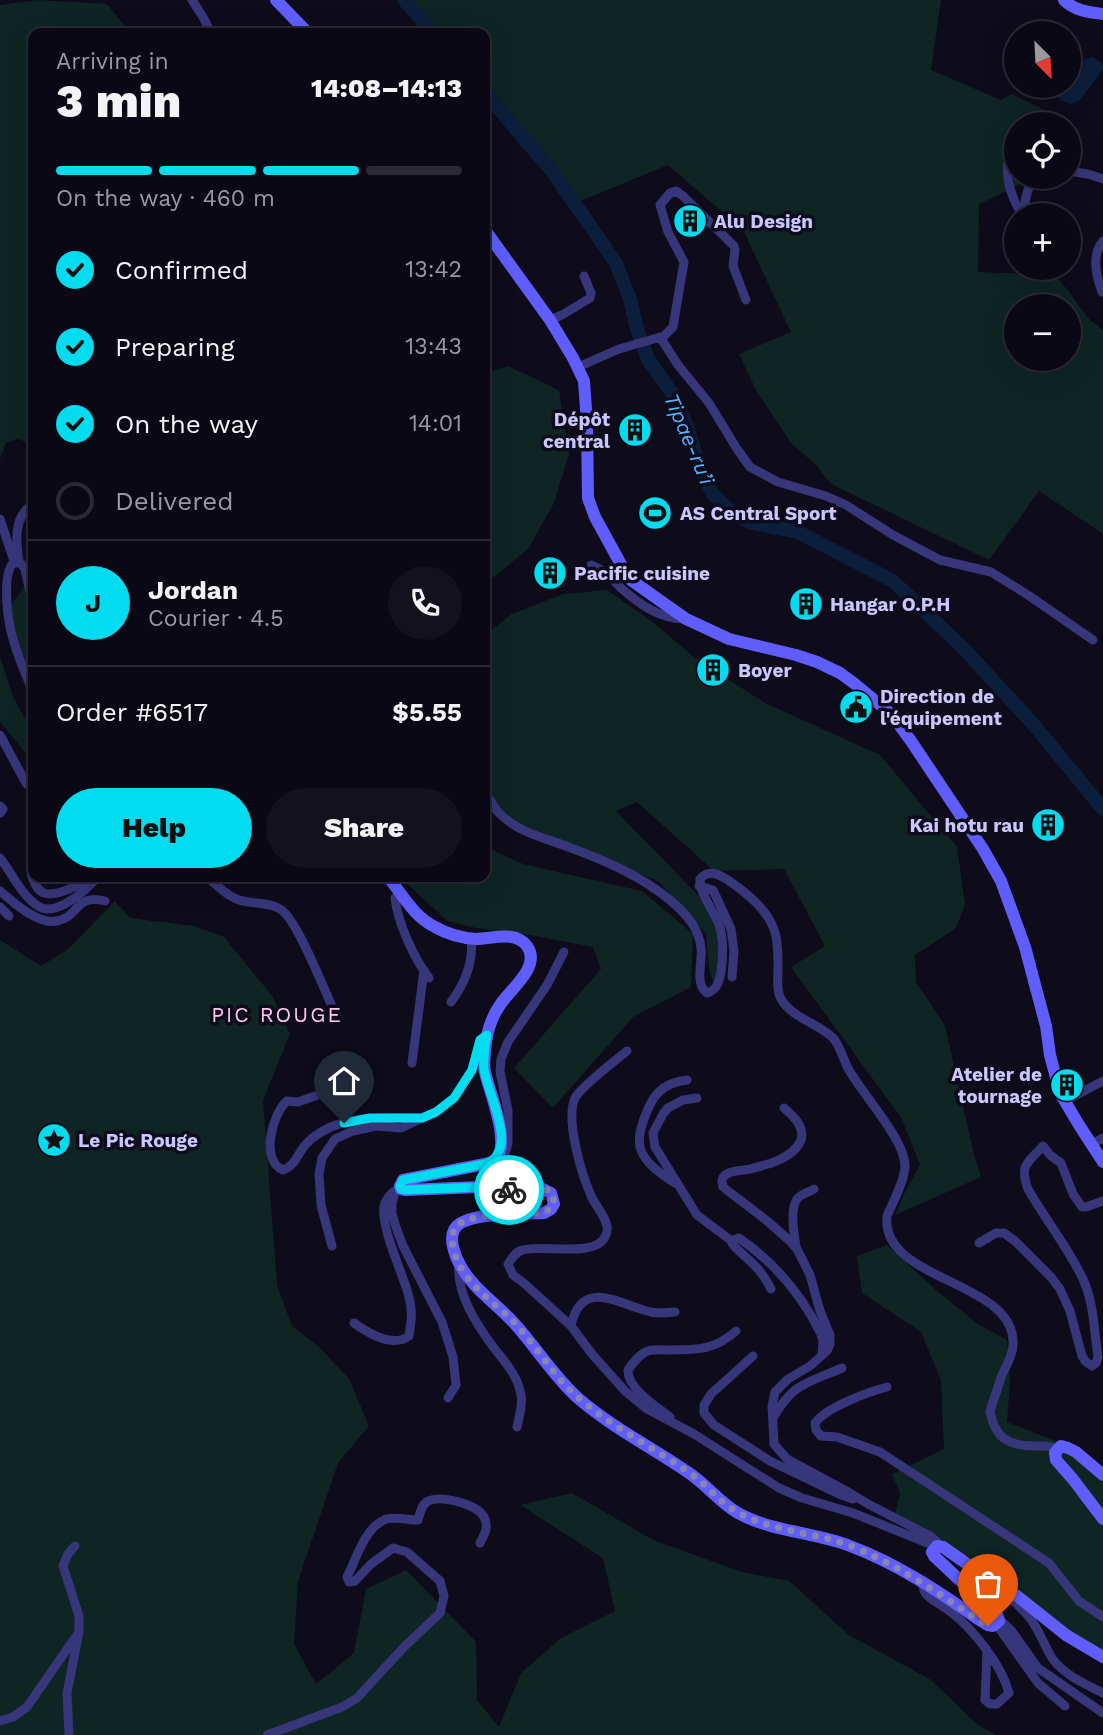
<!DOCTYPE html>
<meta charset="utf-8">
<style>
:root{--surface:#0a0814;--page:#13111d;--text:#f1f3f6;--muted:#999aa0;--line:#2a2934;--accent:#02dcee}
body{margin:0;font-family:"Work Sans",sans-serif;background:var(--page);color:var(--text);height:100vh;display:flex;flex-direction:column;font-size:26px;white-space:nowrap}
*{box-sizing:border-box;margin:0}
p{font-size:23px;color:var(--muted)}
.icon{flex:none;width:38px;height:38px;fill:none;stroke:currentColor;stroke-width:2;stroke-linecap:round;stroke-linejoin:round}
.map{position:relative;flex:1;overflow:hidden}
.details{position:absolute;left:28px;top:28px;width:462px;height:854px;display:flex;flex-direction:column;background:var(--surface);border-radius:14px;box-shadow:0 7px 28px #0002,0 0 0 2px var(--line)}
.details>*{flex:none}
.needle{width:46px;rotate:156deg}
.tools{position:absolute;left:1004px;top:21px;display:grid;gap:14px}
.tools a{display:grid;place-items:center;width:77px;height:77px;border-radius:50%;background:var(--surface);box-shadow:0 7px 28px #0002,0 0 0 2px var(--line);font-size:35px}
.pin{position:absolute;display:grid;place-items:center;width:60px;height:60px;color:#fff;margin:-72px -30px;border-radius:50% 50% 50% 0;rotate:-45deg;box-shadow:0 0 7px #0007}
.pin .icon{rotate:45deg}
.courier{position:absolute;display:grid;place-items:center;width:70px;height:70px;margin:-35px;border:5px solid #02dcee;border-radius:50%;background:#fff;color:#222;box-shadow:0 2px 9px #0007}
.head em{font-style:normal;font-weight:800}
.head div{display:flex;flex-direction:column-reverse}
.head{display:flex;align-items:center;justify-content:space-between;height:119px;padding:0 28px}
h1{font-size:46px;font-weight:800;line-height:52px}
.bar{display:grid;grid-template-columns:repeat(4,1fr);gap:10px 7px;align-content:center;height:84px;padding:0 28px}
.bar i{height:9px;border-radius:5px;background:var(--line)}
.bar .active{background:var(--accent)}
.bar p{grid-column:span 4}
.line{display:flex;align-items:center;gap:18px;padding:0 28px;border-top:2px solid var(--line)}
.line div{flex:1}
.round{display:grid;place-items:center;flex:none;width:74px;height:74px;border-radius:37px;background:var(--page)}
ol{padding:0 28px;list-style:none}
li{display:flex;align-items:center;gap:21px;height:77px}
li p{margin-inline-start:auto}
li .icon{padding:7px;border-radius:50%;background:var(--accent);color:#111;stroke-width:4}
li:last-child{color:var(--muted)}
li i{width:38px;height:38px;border:4px solid var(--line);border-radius:50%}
.primary-button{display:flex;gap:14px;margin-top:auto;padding:14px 28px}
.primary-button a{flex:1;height:80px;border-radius:42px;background:var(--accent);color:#111;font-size:28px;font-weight:800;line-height:80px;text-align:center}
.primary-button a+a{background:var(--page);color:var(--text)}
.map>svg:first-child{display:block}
.green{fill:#0e2524;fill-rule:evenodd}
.water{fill:#0b1e3b}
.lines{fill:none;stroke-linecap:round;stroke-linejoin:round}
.river{stroke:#0b1e3b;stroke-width:14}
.street{stroke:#37367a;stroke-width:9}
.secondary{stroke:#5f5efd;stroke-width:12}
.done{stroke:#8985af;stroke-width:7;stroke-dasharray:0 12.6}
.route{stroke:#02dcee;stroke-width:9}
.labels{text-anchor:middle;stroke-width:7;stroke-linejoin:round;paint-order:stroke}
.poi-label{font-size:19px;font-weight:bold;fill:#cbc6fe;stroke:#0e0b1b;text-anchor:start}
.water-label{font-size:21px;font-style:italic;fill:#55b3fd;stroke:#0e0b1b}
.neighbourhood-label{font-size:21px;letter-spacing:2px;fill:#fec8ec;stroke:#0e0b1b}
</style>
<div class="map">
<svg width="1103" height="1735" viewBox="0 0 1103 1735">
<rect width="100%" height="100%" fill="#0e0b1b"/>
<path class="green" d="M 38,0 L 107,4 L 130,33 L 33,33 L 33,444 L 17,439 L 6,443 L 0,458 L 0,5 Z
M 396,0 L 941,0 L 931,70 L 1001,100 L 1012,94 L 1041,108 L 1046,124 L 1017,124 L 1017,177 L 1033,177 L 1024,183 L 979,204 L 978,272 L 1056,275 L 1089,319 L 1103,330 L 1103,534 L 1039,491 L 989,560 L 831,484 L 815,464 L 791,443 L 757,392 L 739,354 L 791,332 L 743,230 L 668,165 L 568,206 L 518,133 L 485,97 L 485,33 L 426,33 ZM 1017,306 L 1069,306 L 1069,359 L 1017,359 Z
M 508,366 L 559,390 L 569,454 L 554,503 L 528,549 L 494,577 L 485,578 L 485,374 Z
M 33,556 L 33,691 L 6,613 L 27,582 L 21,566 L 4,569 Z
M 607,590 L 650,620 L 695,658 L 765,703 L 880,755 L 957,847 L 965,904 L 956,928 L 915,955 L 916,982 L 945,1026 L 974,1155 L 981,1177 L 895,1215 L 906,1190 L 920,1165 L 902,1119 L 791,967 L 825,946 L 784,869 L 714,871 L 637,802 L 616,811 L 697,894 L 718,926 L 722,956 L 714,986 L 709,968 L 706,934 L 658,881 L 595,856 L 550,841 L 498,811 L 485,794 L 485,635 L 512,614 L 563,594 Z
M 0,657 L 14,699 L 33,732 L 33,762 L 0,722 Z
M 485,847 L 523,864 L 642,891 L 693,934 L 691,987 L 633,1017 L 553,1108 L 514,1068 L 601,969 L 593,947 L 530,935 L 476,928 L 447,921 L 400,877 L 485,877 Z
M 115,901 L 130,918 L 194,926 L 224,937 L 273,997 L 290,1034 L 263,1100 L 277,1285 L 292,1326 L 320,1348 L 349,1379 L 369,1426 L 338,1463 L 298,1581 L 294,1644 L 316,1684 L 354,1653 L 366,1589 L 406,1570 L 476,1642 L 477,1700 L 499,1727 L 521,1673 L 561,1638 L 615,1611 L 603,1558 L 520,1505 L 572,1493 L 653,1540 L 742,1572 L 789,1581 L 849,1635 L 931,1680 L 978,1725 L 996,1735 L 0,1735 L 0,940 L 41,966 L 68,949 Z
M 887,1245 L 936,1290 L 978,1324 L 1007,1340 L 1010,1381 L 1007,1422 L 1076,1449 L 1103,1475 L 1103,1660 L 994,1575 L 895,1513 L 900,1493 L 892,1474 L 944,1449 L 941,1380 L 921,1332 L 862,1293 L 857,1256 Z"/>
<path class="water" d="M 1092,57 L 1103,64 L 1103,69 L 1080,100 L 1071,104 L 1061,101 L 1058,97 L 1065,86 L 1069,86 C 1069,73 1080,60 1092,57 Z"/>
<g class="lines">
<path class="river" d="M 404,0 L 433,33
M 485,93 L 552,171 L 616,263 L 630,299 L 637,329 L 648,359 L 671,392 L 687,426 L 700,469 L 713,494 L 732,513 L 752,523 L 798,532 L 893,581 L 965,650 L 1034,725 L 1103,809"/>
<path class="street" d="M 192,0 L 203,17 L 211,33
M 1014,156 L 1009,159 C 1004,177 1012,198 1022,215 L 1025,212 C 1024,198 1027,188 1035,177
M 1069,171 L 1088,174 L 1103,179
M 1102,292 C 1096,276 1091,255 1103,241
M 550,320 L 562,315 L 590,298 L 591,293 L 584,276
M 660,337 L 678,365 L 709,403 L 737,449 L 750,467 L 778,482 L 826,496 L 846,505 L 893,535 L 940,560 L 991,572 L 1028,595 L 1093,640
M 578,367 L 619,349 L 664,336 L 673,327 L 684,262 L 668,232 L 660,205 L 670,193 L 676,191 L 683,196 L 734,246 L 735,250 L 733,266 L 746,300
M 0,519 L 14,561
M 19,562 C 16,541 13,517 33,504
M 591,565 C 605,570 611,578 621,588 C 640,605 659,618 684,619
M 33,606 L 25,569 L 21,564 L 14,562 C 1,574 8,623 13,639 C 18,657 26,675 33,692
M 0,735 L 26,783 L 33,790
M 485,791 C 489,798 493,807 499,813 C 518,833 546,838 571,848 C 606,861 641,876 670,900 C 685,913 699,927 701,948 C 703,961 694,984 707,993 C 717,990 719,982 721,972 C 723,958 724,943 720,928 C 716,913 699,894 700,879 C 709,869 718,874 728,880 C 748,894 770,911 776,936 C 778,946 778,957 778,968 C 778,977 776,990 781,999 C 792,1018 817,1023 832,1037 C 840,1044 843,1060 849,1070 C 863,1095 905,1140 905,1166 C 905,1180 893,1202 887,1216 C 880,1282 1017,1280 1013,1345 C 1013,1355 1006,1366 1002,1375 C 998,1387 994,1399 990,1411 C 995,1438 1008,1446 1035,1446 C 1043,1446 1050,1445 1057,1449
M 0,806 L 3,809 L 0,813
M 0,858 C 12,873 21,895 38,906 C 56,918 86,890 98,877
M 33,870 L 31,874 C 34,881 36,890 44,893 C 55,898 83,883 93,877
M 207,877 C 218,886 229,898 243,901 C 256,904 269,902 280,909 C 297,918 326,995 336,1015
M 699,886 L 713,890 L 731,929 L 734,951 L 732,977
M 0,891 C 14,903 38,925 57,921 C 79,917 76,893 105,901
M 400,893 L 395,898 C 398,924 414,958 429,978
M 0,907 L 9,916
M 451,1002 C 465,983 474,962 471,938
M 627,1051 C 617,1059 580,1088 575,1098 C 565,1120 582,1176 592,1198 C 597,1207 605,1216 607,1226 C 608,1230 607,1233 605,1237 C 594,1258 544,1244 523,1250 C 516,1251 512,1258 508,1264 L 513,1275 L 525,1284 L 571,1326 L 592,1354 L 625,1391 L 647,1409 L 694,1434 L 779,1488 L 802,1498 L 853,1513 L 930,1544 L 935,1549
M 412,1063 L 424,970
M 335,1089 L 298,1102 L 287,1101 C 272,1114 260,1161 283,1170 C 297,1165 298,1151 308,1142 C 337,1114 380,1118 418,1118
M 697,1098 L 683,1100 L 668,1108 L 663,1114 L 653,1133 L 655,1147 L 697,1215 L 733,1242
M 1065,1101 L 1103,1081
M 784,1108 C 793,1116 805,1126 801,1140 C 794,1158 767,1165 750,1169 C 743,1171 730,1170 724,1176 C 721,1180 722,1182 723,1187 L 766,1220 L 790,1241 L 797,1249 L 810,1275 L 820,1311 L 830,1335 L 830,1344 L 827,1351 L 810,1366 L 788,1379 L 775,1392 L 772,1406 L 774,1444 L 787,1459 L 850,1493 L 868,1504 L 930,1536 L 936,1541 L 939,1546
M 1092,1144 L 1103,1138
M 501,1157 L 505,1154 L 508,1143 L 508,1110 L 500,1072 L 501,1059 L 508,1042 L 547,985 L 564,952
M 675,1183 C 661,1174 644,1163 640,1147 C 638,1137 641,1128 644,1119 C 652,1096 661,1083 687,1080
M 395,1191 L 392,1204 L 392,1214 L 396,1227 L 403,1246 L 442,1322 L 453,1357 L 456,1385 L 448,1398
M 979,1243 L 996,1233 L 1004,1233 L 1015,1241 L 1051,1277 L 1060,1289 L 1070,1311 L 1082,1356 L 1086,1362 L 1092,1366 L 1096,1363 L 1098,1357 C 1094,1331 1094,1301 1082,1277 C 1067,1246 1045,1219 1028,1189 C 1019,1164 1028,1163 1043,1146 L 1050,1155 L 1061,1163 L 1073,1194 L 1082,1207 L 1086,1207 L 1103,1201
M 332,1246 L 321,1205 L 319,1174 L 322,1158 L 335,1139 L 353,1131 L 376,1126 L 401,1128 L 436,1112 L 454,1098 L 472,1070 L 480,1040 L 487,1035
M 796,1246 C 794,1235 789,1207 798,1198 C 802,1194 809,1192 814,1189
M 459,1264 C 456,1294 477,1325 494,1348 C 505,1362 518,1376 521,1395 C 523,1406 519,1416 517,1427
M 771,1289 C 760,1267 751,1263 734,1246 L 732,1243 L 733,1240 L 739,1238 C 775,1263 802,1295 821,1334 L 823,1341 L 822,1354
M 354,1323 C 368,1333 393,1348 409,1336 C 411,1323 413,1310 409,1297 C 403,1273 381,1230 384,1206 C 385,1200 389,1196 393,1192
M 571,1326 C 581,1278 617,1303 647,1311 C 656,1314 665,1313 675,1312
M 753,1356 L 711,1394 L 704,1405 L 704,1413 L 714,1425 L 770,1461 L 841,1495 L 853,1499
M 887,1387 C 868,1392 827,1407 815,1423 L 816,1430 L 821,1436 L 837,1437 L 880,1452 L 1049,1563 L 1079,1601 L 1103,1617
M 670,1417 C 657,1407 627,1388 628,1370 C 633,1363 639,1354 648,1351 C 654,1349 663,1350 670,1350 C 697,1350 715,1350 736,1331
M 773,1418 C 793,1383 807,1383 842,1368
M 923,1583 C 923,1587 923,1590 926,1594 C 931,1600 945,1607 952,1613 C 974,1630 1002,1666 1009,1693 L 997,1704 L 990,1704 L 985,1700 L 987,1651
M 1007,1593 C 1014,1603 1023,1609 1030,1618 C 1039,1630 1044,1645 1052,1658 C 1064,1675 1085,1684 1103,1693
M 999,1619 L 1011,1630 L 1038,1668 L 1103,1713
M 996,1624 L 1038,1683 L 1065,1706
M 0,1721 L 13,1717 L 27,1707 L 79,1632 L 79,1616 L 63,1566 L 68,1554 L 75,1546
M 69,1735 L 67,1693 L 78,1637
M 267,1735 L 342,1707 L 357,1698 L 404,1647 L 440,1613 L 444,1596 L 440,1581 L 407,1552 L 393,1548 L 371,1564 L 355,1581 L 349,1582 L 347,1577 C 356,1560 364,1529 384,1520 C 392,1516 408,1520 418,1520 C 420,1513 421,1505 428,1501 C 441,1495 477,1504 484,1517 C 489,1526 485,1534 480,1543"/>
<path class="secondary" d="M 276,0 L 308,33
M 1064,0 C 1075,11 1088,12 1103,14
M 485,230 L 550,320 L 573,358 L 584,381 L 587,423 L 588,498 L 595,517 L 624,570 L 631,580 L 686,619 L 697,624 L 729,639 L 796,655 L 817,662 L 840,673 L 855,684 L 891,714 L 911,741 L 983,849 L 1001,881 L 1025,947 L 1046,1026 L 1050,1055 L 1060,1093 L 1079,1125 L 1103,1162
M 388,877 C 403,895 413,916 435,927 C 447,934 462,938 476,939 C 492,939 515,930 527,946 C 542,967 509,990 500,1005 C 491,1018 486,1036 485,1051 C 485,1058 483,1065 485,1072 C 489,1091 512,1145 495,1160 C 493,1162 488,1163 485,1164 L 403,1180 L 400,1186 L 401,1189 L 406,1190 L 479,1187 L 513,1191 L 543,1189 L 551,1193 L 554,1204 L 551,1209 L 544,1213 C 525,1214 462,1211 454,1230 C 449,1240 455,1256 460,1265 C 473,1289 496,1303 514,1323 C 536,1347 554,1377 579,1399 C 613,1428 653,1448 689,1473 C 707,1485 719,1502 738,1513 C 772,1532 814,1532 850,1546 C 896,1563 938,1591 978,1619 L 988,1625 L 993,1626 L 999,1621 L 997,1615 L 934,1556 L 932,1552 L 937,1546 L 943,1547 L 984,1576 L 1017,1596 L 1066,1635 L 1103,1657
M 1103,1475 L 1076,1452 L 1068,1448 L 1061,1446 L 1055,1453 L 1056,1460 L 1072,1478 L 1103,1519"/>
</g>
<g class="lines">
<path class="done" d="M 509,1190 L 548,1190 C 557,1198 554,1207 544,1213 C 525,1214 462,1211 454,1230 C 449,1240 455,1257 460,1266 C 472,1288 493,1302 511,1319 C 536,1344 553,1377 580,1399 C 614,1428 654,1448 690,1473 C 707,1485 720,1503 739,1513 C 774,1532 815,1532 851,1546 C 901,1566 943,1597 988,1626"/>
<path class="route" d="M 344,1123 L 370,1118 L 422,1118 L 436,1112 L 454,1098 L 472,1070 L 480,1040 L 487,1035 C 485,1046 483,1058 484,1069 C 487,1094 521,1151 485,1164 L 403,1180 L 400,1186 L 401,1189 L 406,1190 L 479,1187 L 509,1190"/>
</g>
<defs>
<g id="building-disc" transform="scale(1.75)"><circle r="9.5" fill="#02dcee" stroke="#0e0b1b"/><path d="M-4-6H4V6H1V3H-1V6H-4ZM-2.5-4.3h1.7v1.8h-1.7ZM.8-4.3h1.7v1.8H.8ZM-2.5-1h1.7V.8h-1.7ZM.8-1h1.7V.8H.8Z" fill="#111"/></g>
<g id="stadium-disc" transform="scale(1.75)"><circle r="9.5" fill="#02dcee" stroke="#0e0b1b"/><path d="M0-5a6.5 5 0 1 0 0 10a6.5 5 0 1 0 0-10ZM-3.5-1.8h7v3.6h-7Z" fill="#111"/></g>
<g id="civic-disc" transform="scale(1.75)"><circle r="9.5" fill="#02dcee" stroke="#0e0b1b"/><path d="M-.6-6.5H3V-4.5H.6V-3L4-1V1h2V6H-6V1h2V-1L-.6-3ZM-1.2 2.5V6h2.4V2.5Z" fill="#111"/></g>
<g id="sight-disc" transform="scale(1.75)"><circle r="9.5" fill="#02dcee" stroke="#0e0b1b"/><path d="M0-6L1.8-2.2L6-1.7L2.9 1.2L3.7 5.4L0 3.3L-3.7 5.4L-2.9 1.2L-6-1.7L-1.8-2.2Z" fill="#111"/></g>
</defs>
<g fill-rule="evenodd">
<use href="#building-disc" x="690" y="221"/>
<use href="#building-disc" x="635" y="430"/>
<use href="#stadium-disc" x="655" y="513"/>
<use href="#building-disc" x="550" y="573"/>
<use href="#building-disc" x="806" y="604"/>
<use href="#building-disc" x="713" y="670"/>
<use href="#civic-disc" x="856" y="707"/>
<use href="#building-disc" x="1048" y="825"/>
<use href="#building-disc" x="1067" y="1085"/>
<use href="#sight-disc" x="54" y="1140"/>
</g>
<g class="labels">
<g class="poi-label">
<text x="714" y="228">Alu Design</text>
<text x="610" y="426" text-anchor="end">Dépôt<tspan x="610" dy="22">central</tspan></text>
<text x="680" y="520">AS Central Sport</text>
<text x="574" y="580">Pacific cuisine</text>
<text x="830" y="611">Hangar O.P.H</text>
<text x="738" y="677">Boyer</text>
<text x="880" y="703">Direction de<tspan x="880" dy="22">l'équipement</tspan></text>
<text x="1024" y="832" text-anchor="end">Kai hotu rau</text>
<text x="1042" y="1081" text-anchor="end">Atelier de<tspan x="1042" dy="22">tournage</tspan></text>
<text x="78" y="1147">Le Pic Rouge</text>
</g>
<g class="water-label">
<text transform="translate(689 439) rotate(67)" y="7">Tipae-ru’i</text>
</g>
<g class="neighbourhood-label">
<text x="277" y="1022">PIC ROUGE</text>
</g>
</g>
</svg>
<div class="tools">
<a><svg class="needle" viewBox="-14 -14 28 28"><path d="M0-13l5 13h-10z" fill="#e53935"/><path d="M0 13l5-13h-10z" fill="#999aa0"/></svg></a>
<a><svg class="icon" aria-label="locate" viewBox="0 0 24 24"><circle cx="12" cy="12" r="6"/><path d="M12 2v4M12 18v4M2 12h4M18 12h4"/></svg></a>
<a>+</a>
<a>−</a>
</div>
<div class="pin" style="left:988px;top:1626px;background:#ea580c"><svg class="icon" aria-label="bag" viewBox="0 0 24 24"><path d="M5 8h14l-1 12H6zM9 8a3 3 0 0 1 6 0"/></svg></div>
<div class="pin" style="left:344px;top:1123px;background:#1f2937"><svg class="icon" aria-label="home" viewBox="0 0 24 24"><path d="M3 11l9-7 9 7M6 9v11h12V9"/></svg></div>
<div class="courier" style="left:509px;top:1190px"><svg class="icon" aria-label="bike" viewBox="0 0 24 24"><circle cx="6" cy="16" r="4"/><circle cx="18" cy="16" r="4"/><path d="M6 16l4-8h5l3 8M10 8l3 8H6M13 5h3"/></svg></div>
<section class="details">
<div class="head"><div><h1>3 min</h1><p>Arriving in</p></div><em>14:08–14:13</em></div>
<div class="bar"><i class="active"></i><i class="active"></i><i class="active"></i><i></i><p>On the way · 460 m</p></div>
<ol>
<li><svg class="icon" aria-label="check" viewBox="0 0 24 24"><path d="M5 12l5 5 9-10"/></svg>Confirmed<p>13:42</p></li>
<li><svg class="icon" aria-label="check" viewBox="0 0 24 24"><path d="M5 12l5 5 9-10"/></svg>Preparing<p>13:43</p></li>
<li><svg class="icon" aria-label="check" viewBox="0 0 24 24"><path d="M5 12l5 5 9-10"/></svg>On the way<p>14:01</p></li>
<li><i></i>Delivered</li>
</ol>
<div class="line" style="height:126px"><b class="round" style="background:var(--accent);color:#111">J</b><div><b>Jordan</b><p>Courier · 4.5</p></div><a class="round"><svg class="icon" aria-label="phone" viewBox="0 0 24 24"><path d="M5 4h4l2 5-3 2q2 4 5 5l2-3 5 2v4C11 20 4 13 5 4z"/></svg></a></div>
<div class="line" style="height:91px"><div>Order #6517</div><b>$5.55</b></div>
<div class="primary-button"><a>Help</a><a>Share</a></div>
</section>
</div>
